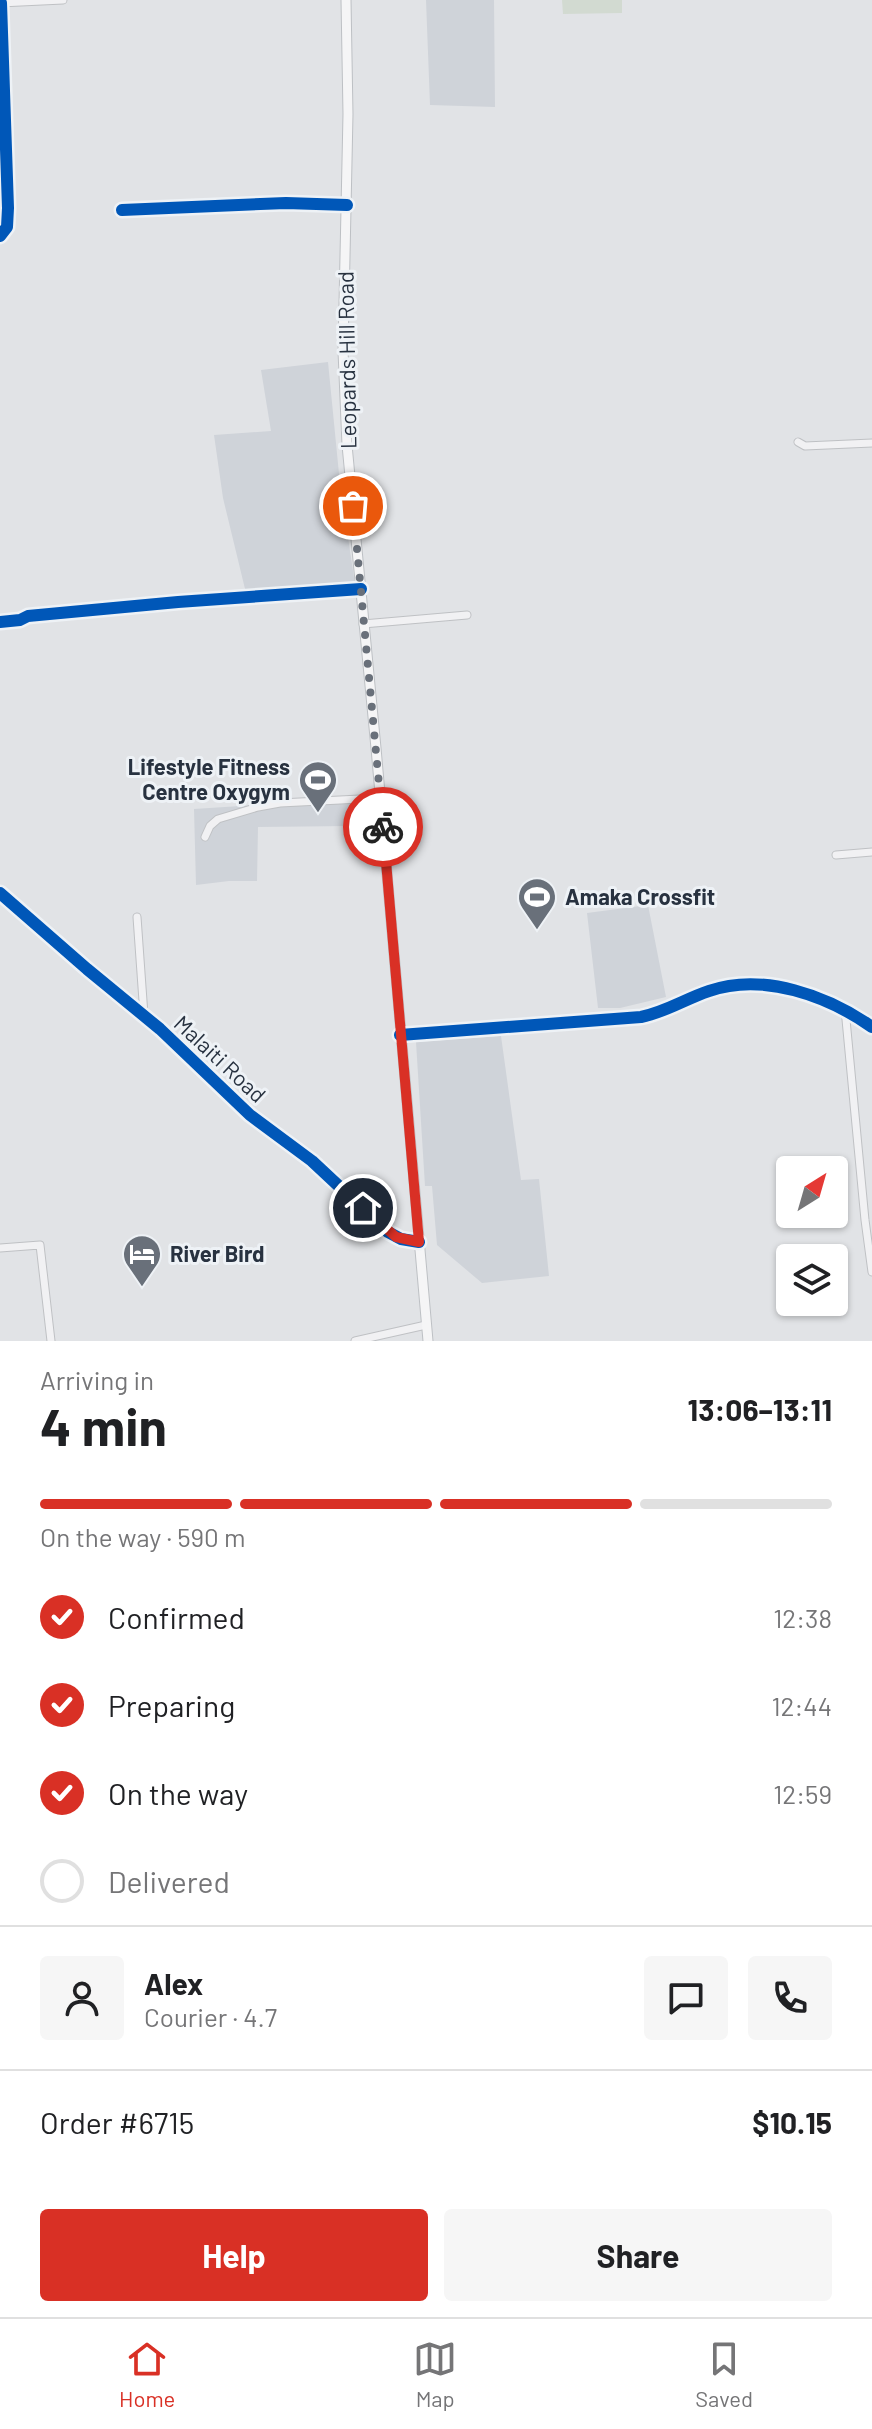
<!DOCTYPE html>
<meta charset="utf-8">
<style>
:root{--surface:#fff;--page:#f6f6f6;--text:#202124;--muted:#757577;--line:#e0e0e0;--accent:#d93025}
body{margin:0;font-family:Barlow,sans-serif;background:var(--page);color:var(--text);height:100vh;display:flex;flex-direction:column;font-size:30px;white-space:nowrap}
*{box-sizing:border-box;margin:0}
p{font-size:26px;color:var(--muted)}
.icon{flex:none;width:44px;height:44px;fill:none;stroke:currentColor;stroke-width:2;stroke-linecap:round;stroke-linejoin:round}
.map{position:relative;height:1341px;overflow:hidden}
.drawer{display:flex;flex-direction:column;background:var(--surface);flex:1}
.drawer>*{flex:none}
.needle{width:52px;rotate:37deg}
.fabs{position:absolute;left:776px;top:1156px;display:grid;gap:16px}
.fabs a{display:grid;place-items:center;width:72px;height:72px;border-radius:8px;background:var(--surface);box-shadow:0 2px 6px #0004;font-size:40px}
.pin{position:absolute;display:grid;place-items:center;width:68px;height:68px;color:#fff;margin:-34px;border:4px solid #fff;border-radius:50%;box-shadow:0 2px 8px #0007}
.courier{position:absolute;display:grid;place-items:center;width:80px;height:80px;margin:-40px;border:6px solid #d93025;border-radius:50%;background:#fff;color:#222;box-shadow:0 2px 10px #0007}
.summary em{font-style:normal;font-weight:700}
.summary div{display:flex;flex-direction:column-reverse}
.summary{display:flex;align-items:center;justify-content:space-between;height:136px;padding:0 40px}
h1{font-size:52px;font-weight:700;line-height:60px}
.bar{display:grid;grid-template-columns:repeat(4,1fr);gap:12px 8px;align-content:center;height:96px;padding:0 40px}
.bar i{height:10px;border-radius:6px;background:var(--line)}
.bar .on{background:var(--accent)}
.bar p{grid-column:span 4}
.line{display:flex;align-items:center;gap:20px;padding:0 40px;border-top:2px solid var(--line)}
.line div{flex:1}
.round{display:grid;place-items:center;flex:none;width:84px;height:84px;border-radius:8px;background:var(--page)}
ol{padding:0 40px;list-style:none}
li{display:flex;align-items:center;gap:24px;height:88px}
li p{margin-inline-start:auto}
li .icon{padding:8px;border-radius:50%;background:var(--accent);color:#fff;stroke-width:4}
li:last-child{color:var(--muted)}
li i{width:44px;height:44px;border:4px solid var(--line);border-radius:50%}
.primary-button{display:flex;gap:16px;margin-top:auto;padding:16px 40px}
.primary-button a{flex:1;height:92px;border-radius:8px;background:var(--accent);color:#fff;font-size:32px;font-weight:700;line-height:92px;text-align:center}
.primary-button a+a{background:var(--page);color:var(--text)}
.menu{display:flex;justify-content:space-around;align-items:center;height:112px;border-top:2px solid var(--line);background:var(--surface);font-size:22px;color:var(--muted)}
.menu a{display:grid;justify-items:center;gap:4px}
.menu .on{color:var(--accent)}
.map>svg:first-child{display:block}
.built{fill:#cfd3d9}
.green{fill:#d2dad1}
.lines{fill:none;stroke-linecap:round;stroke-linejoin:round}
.minor-casing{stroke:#bfc1c4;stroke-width:9}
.major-casing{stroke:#bdc0c4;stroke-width:11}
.minor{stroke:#f1f1f3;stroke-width:7}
.major{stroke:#f5f5f6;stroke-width:9}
.cycleway-casing{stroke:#eef2f6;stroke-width:17}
.cycleway{stroke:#0057b8;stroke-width:12}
.done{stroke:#69707a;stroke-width:8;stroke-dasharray:0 14.4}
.route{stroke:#d93025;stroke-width:10}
.labels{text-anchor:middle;stroke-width:6;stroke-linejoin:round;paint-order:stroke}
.street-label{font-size:22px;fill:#283240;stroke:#eef2f6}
.poi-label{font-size:22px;font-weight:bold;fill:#283240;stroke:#eef2f6;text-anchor:start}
</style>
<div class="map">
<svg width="872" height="1341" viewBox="0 0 872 1341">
<rect width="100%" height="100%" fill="#e1e3e6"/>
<path class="built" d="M 426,0 L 494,0 L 495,107 L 430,105 Z
M 328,362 L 340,484 L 355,584 L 246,593 L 223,498 L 214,435 L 271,431 L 261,370 Z
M 367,798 L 370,855 L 365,855 L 349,826 L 258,827 L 257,881 L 229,881 L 196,885 L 194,809 Z
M 648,905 L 666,997 L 620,1008 L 598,1008 L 587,913 Z
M 501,1036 L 521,1180 L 539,1179 L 549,1276 L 482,1283 L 437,1245 L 432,1186 L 425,1186 L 416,1042 Z"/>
<path class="green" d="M 562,0 L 622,0 L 622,13 L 563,14 Z"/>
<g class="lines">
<g class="minor-casing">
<path id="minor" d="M 0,3 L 63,0
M 122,210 L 286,203 L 347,205
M 0,236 L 7,227 L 8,208 L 1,3
M 798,442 L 805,446 L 872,443
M 0,622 L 20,620 L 28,616 L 178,602 L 361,589
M 363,624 L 467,615
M 205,837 L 210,826 L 218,819 L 258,807 L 280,803 L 380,798
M 836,855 L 872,852
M 0,893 L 87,969 L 160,1029 L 250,1115 L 312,1161 L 388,1232 L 401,1239 L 419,1242
M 137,917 L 144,1015
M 845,1009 L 865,1220 L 872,1272
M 400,1035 L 641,1017 C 666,1012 685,999 709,991 C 763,972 828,996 872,1027
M 0,1248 L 40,1245 L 51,1341
M 355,1341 L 426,1325"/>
</g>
<g class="major-casing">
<path id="major" d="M 346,0 L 348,114 L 343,351 L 347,445 L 376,748 L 428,1341"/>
</g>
<use href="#minor" class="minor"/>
<use href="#major" class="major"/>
<g class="cycleway-casing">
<path id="cycleway" d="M 122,210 L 286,203 L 347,205
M 0,236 L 7,227 L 8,208 L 1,3
M 0,622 L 20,620 L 28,616 L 178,602 L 361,589
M 0,893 L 87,969 L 160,1029 L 250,1115 L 312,1161 L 388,1232 L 401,1239 L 419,1242
M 400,1035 L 641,1017 C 666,1012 685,999 709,991 C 763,972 828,996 872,1027"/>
</g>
<use href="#cycleway" class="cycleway"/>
</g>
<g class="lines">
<path class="done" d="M 353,506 L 383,827"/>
<path class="route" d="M 363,1208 L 396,1237 L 419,1242 L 383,827"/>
</g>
<defs>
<g id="stadium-pin" transform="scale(2)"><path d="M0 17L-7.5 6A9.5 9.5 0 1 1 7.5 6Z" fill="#69707a" stroke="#eef2f6"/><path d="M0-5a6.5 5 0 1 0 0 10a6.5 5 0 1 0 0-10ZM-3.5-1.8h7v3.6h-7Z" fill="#fff"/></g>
<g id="hotel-pin" transform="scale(2)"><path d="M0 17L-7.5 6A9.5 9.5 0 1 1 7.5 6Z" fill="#69707a" stroke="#eef2f6"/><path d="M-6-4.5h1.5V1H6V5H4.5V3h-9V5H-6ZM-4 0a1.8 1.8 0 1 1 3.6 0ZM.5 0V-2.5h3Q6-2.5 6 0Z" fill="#fff"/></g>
</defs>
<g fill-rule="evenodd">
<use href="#stadium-pin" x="318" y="780"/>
<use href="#stadium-pin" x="537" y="897"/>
<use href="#hotel-pin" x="142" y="1254"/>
</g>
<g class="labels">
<g class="street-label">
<text transform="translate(347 360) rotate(-91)" y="8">Leopards Hill Road</text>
<text transform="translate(220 1059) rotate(43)" y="8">Malaiti Road</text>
</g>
<g class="poi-label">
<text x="290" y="775" text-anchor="end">Lifestyle Fitness<tspan x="290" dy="25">Centre Oxygym</tspan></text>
<text x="565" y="905">Amaka Crossfit</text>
<text x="170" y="1262">River Bird</text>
</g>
</g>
</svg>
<div class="fabs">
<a><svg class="needle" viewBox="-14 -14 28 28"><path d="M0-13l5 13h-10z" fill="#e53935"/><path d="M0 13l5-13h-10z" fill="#757577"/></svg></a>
<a><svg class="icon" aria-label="layers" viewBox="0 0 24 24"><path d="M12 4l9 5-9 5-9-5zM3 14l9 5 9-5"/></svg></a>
</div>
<div class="pin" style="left:353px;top:506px;background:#ea580c"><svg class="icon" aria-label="bag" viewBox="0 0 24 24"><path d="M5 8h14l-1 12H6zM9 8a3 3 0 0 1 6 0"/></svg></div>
<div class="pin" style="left:363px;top:1208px;background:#1f2937"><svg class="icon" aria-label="home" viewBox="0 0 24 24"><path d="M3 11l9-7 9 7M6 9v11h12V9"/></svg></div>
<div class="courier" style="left:383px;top:827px"><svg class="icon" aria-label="bike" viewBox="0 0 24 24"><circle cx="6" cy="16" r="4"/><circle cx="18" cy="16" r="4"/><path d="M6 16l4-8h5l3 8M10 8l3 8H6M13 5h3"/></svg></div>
</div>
<section class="drawer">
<div class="summary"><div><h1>4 min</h1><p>Arriving in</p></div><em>13:06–13:11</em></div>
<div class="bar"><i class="on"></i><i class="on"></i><i class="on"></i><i></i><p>On the way · 590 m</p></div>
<ol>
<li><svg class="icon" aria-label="check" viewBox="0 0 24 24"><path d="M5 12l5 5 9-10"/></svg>Confirmed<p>12:38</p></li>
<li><svg class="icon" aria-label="check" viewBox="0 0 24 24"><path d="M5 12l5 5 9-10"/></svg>Preparing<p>12:44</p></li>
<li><svg class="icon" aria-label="check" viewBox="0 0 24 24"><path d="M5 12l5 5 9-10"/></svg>On the way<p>12:59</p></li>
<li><i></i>Delivered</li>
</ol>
<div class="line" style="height:144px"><a class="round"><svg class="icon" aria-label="person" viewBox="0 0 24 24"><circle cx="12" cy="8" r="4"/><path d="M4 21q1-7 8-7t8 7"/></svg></a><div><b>Alex</b><p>Courier · 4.7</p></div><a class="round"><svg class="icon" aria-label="chat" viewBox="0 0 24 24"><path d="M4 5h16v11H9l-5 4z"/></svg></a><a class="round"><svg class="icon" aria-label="phone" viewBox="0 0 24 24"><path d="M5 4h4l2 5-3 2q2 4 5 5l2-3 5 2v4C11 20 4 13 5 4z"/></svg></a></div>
<div class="line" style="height:104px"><div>Order #6715</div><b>$10.15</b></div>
<div class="primary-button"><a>Help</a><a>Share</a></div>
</section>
<nav class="menu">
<a class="on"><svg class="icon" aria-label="home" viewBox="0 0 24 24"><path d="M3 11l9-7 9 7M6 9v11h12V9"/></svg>Home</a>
<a><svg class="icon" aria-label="map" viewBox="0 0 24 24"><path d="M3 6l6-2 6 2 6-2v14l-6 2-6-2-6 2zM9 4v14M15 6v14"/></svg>Map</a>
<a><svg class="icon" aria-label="saved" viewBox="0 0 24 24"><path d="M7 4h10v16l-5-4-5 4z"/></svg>Saved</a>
</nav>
